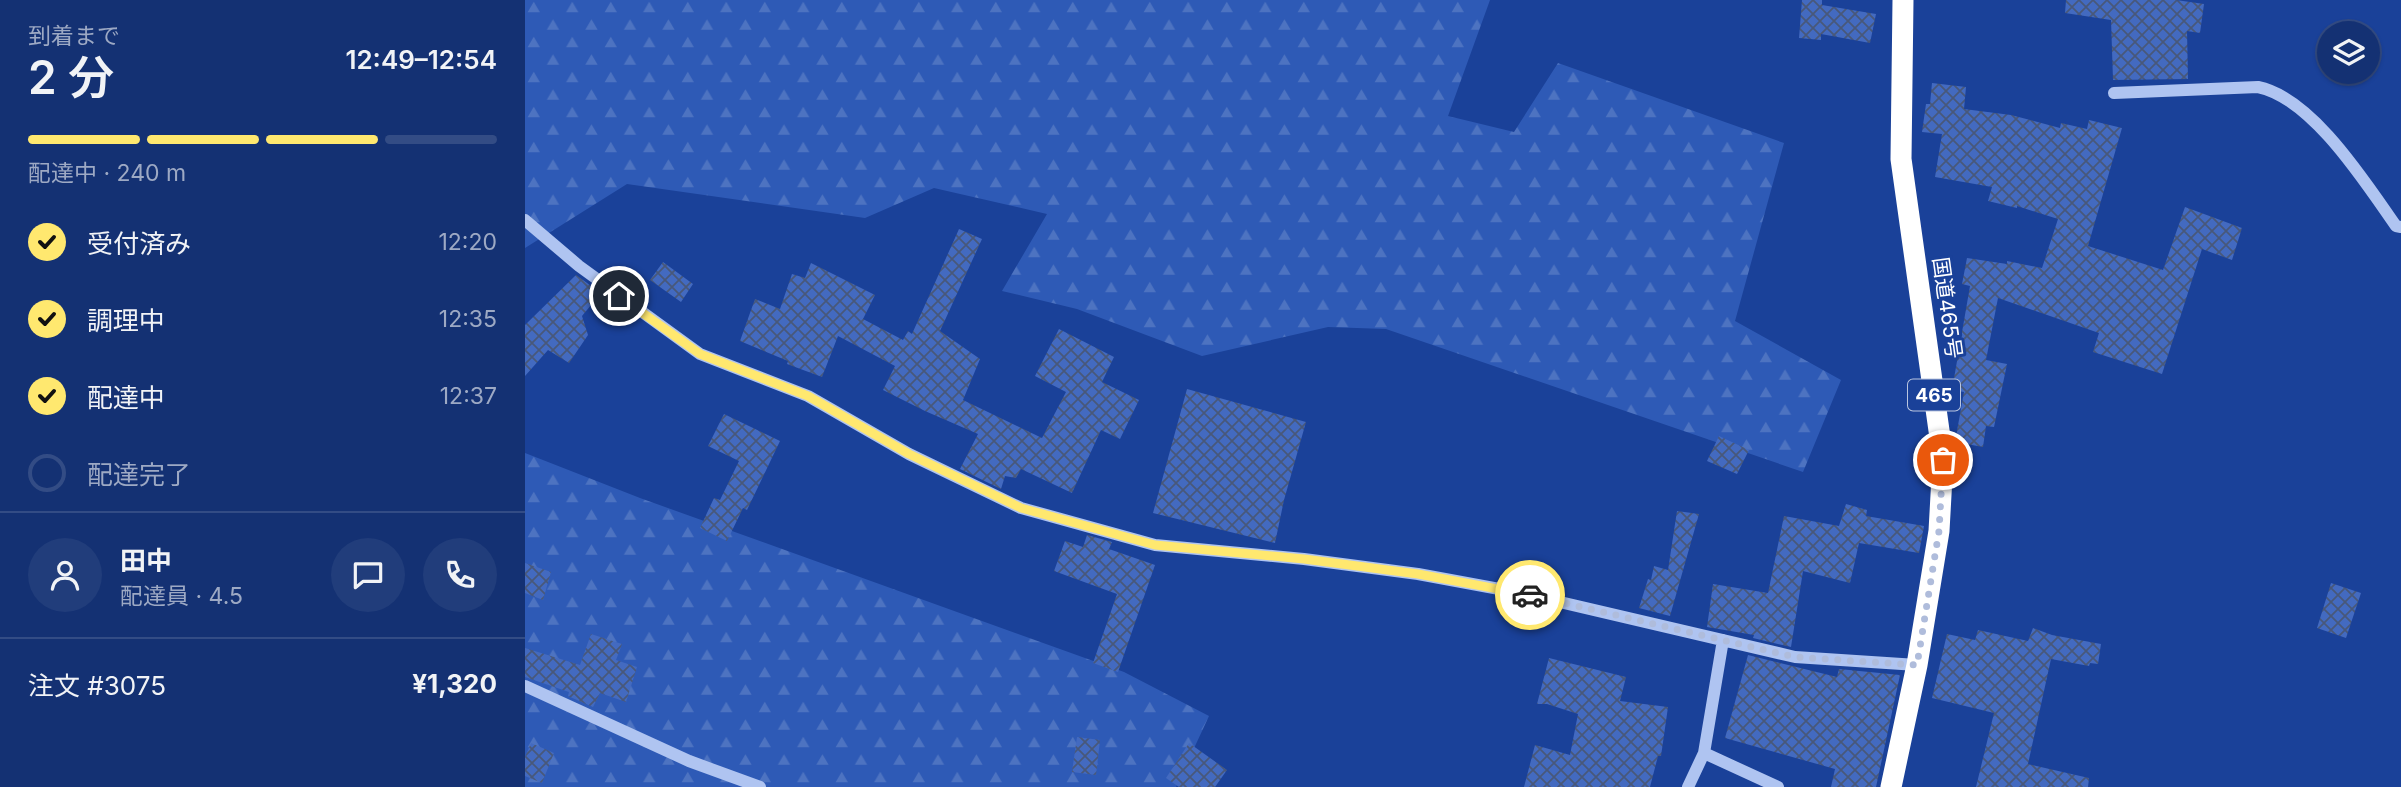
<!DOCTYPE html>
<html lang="ja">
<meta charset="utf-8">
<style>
:root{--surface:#143173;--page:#213d7b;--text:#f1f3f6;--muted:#9da9c4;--line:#334c85;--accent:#ffe86f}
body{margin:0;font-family:Inter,"Noto Sans JP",sans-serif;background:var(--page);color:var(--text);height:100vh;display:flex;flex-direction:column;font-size:26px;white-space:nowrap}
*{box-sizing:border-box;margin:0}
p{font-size:23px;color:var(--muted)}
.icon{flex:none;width:38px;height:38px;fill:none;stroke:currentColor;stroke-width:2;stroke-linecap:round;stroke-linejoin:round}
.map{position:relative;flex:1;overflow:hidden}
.sheet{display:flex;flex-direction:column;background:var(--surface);width:525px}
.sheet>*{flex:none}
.buttons{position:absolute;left:1792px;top:21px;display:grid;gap:14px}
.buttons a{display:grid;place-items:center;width:63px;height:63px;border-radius:50%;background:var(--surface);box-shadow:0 2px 5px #0004,0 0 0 2px var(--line);font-size:35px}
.pin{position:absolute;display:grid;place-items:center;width:60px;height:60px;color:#fff;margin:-30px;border:4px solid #fff;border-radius:50%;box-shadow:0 2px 7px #0007}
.courier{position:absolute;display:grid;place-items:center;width:70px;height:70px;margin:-35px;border:5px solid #ffe86f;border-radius:50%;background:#fff;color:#222;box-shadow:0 2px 9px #0007}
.head em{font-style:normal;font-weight:600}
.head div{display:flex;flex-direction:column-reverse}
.head{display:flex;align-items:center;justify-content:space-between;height:119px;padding:0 28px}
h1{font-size:46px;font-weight:600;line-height:52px}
.bar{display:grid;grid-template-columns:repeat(4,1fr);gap:10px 7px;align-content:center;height:84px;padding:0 28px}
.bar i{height:9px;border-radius:5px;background:var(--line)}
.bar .selected{background:var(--accent)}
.bar p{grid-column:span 4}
.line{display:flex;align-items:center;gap:18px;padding:0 28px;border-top:2px solid var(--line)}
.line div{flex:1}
.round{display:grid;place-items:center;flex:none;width:74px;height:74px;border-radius:37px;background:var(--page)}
ol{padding:0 28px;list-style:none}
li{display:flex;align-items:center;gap:21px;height:77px}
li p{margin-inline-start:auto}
li .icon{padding:7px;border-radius:50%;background:var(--accent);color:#111;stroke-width:4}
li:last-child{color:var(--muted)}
li i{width:38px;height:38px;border:4px solid var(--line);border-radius:50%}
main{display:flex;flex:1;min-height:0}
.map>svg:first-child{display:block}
.forest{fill:url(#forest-firs)}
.building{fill:url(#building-cross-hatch)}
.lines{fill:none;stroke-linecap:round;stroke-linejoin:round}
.minor{stroke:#afc4f1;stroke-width:12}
.highway{stroke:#fff;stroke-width:21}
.done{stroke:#afbcdb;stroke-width:7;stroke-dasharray:0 12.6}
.route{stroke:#ffe86f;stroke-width:9}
.labels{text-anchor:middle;stroke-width:6;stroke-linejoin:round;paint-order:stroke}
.shield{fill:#1a4199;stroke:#bac6e0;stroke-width:2}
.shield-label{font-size:19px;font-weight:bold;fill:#fff}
.street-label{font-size:21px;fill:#fff;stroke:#1a4199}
</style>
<main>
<section class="sheet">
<div class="head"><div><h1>2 分</h1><p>到着まで</p></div><em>12:49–12:54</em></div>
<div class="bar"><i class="selected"></i><i class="selected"></i><i class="selected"></i><i></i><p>配達中 · 240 m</p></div>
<ol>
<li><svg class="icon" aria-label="check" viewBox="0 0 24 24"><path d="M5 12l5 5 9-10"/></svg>受付済み<p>12:20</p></li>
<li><svg class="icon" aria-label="check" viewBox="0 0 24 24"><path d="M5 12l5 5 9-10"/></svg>調理中<p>12:35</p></li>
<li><svg class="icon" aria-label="check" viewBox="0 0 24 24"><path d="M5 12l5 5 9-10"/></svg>配達中<p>12:37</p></li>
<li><i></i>配達完了</li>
</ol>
<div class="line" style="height:126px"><a class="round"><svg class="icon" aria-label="person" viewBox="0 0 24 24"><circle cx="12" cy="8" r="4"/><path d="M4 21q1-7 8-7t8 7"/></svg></a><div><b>田中</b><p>配達員 · 4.5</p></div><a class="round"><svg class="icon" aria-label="chat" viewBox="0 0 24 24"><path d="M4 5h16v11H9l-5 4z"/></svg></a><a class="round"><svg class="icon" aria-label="phone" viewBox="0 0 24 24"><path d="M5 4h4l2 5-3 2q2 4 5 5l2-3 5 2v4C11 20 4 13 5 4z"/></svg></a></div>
<div class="line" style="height:91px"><div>注文 #3075</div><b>¥1,320</b></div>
</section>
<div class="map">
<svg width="1876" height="787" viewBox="0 0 1876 787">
<defs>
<pattern id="forest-firs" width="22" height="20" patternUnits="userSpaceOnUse" patternTransform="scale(1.75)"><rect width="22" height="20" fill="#2e5ab6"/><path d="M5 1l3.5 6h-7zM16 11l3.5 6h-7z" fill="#4d73c1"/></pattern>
<pattern id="building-cross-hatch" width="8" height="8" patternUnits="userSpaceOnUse" patternTransform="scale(1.75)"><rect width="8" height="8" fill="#436ac0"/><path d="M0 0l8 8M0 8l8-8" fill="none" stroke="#48587a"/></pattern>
</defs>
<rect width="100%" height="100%" fill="#1a4199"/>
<path class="forest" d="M 0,0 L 965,0 L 923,116 L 989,132 L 1033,63 L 1259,143 L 1210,321 L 1316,380 L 1278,472 L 861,329 L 803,327 L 677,356 L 552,309 L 477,291 L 522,214 L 409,188 L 340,218 L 102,184 L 0,248 Z
M 0,453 L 115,498 L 599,672 L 684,716 L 651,787 L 0,787 Z"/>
<path class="building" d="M 1277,0 L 1297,0 L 1297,5 L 1351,14 L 1345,43 L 1296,34 L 1296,40 L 1274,38 Z
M 1541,0 L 1651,0 L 1679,4 L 1675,33 L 1662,31 L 1663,79 L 1588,80 L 1586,20 L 1540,13 Z
M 1407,83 L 1441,87 L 1439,109 L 1486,115 L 1535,128 L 1536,123 L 1562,129 L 1564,120 L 1597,128 L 1563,246 L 1638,270 L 1660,207 L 1717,228 L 1707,260 L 1677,249 L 1637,374 L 1568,352 L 1574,333 L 1473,298 L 1461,360 L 1482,364 L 1469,427 L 1461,426 L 1458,447 L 1430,442 L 1439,392 L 1427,390 L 1445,286 L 1437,284 L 1442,258 L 1482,264 L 1482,261 L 1517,268 L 1533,219 L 1492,206 L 1492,208 L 1463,201 L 1467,187 L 1410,177 L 1417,134 L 1397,132 L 1401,104 L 1405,104 Z
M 434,229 L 457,239 L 415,331 L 455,359 L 438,400 L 517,438 L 541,392 L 510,376 L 534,329 L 589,357 L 577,382 L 614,400 L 595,439 L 576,430 L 547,493 L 496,469 L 491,478 L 480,476 L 476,489 L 435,469 L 453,434 L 400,411 L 358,390 L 370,366 L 313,336 L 297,377 L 262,364 L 263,361 L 215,341 L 230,299 L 255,309 L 267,274 L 280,278 L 286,263 L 350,295 L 338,319 L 378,340 L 383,331 L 387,334 Z
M 138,262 L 168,284 L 156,302 L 125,280 Z
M 51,275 L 76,293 L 57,316 L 63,335 L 44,363 L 23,350 L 0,376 L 0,325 Z
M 662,389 L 781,422 L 759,500 L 750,543 L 628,513 Z
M 199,414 L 255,441 L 222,510 L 218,508 L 202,541 L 175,528 L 189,498 L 195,500 L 214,461 L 183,446 Z
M 1194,436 L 1224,450 L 1212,474 L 1182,461 Z
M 1321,504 L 1342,510 L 1341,516 L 1399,526 L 1394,553 L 1334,543 L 1325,583 L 1278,571 L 1266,647 L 1228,638 L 1229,635 L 1182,627 L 1188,584 L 1243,593 L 1259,516 L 1314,526 Z
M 1152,511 L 1174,514 L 1145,616 L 1114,608 L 1123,579 L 1126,580 L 1129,566 L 1143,570 Z
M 562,535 L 587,542 L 584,549 L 630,565 L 593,672 L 568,663 L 592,594 L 529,571 L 540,541 L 558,547 Z
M 0,563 L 26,572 L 18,600 L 0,593 Z
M 1806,583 L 1836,593 L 1821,638 L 1792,628 Z
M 1508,628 L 1527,635 L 1576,644 L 1573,664 L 1565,663 L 1564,666 L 1526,659 L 1503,764 L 1564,778 L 1563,787 L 1451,787 L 1469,713 L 1407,698 L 1422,634 L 1450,640 L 1453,630 L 1503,641 Z
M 66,634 L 97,644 L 91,660 L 112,667 L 101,702 L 75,693 L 68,707 L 43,696 L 44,692 L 0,677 L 0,648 L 55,665 Z
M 1223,655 L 1312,677 L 1314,669 L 1375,675 L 1351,787 L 1306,787 L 1310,769 L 1200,738 Z
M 1024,658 L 1101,677 L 1095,701 L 1143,707 L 1136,756 L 1133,756 L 1125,787 L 999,787 L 1010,745 L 1045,755 L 1053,714 L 1022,704 L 1012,704 Z
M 552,737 L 575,740 L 571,775 L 547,772 Z
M 6,743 L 29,753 L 17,783 L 0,776 L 0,757 Z
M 664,743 L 702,770 L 690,787 L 654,787 L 641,778 Z"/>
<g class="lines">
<path class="minor" d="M 1589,93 L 1733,87 C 1787,98 1840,182 1871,226 L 1876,227
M 0,220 L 54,266 L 175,354 L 283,396 L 384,454 L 496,508 L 630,545 L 779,559 L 893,574 L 996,593 L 1270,657 L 1392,665
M 0,686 L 164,761 L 235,787
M 1179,753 L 1253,787
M 1163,787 L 1179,753 L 1198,640"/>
<path class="highway" d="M 1366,787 L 1392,665 L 1414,531 L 1418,459 L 1376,159 L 1378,0"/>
</g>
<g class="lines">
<path class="done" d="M 1005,595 L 1270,657 L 1392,665 L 1414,531 L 1418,460"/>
<path class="route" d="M 94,296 L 175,354 L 283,396 L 384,454 L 496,508 L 630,545 L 779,559 L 893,574 L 1005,595"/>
</g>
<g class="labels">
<rect class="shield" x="1383" y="379.5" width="52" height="31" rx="5"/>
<g class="shield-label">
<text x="1409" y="402">465</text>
</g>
<g class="street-label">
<text transform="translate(1422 308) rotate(82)" y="7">国道465号</text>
</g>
</g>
</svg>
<div class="buttons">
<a><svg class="icon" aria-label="layers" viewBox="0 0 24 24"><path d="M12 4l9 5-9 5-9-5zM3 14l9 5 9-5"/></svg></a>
</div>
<div class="pin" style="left:1418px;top:460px;background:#ea580c"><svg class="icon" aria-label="bag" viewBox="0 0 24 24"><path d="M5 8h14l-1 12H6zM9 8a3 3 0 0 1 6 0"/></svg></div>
<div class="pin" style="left:94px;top:296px;background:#1f2937"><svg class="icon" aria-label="home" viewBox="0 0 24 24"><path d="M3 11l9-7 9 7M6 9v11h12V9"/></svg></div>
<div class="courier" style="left:1005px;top:595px"><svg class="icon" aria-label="car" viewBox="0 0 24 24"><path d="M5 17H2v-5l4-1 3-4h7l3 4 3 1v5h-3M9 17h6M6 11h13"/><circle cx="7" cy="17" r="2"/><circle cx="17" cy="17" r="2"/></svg></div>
</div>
</main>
